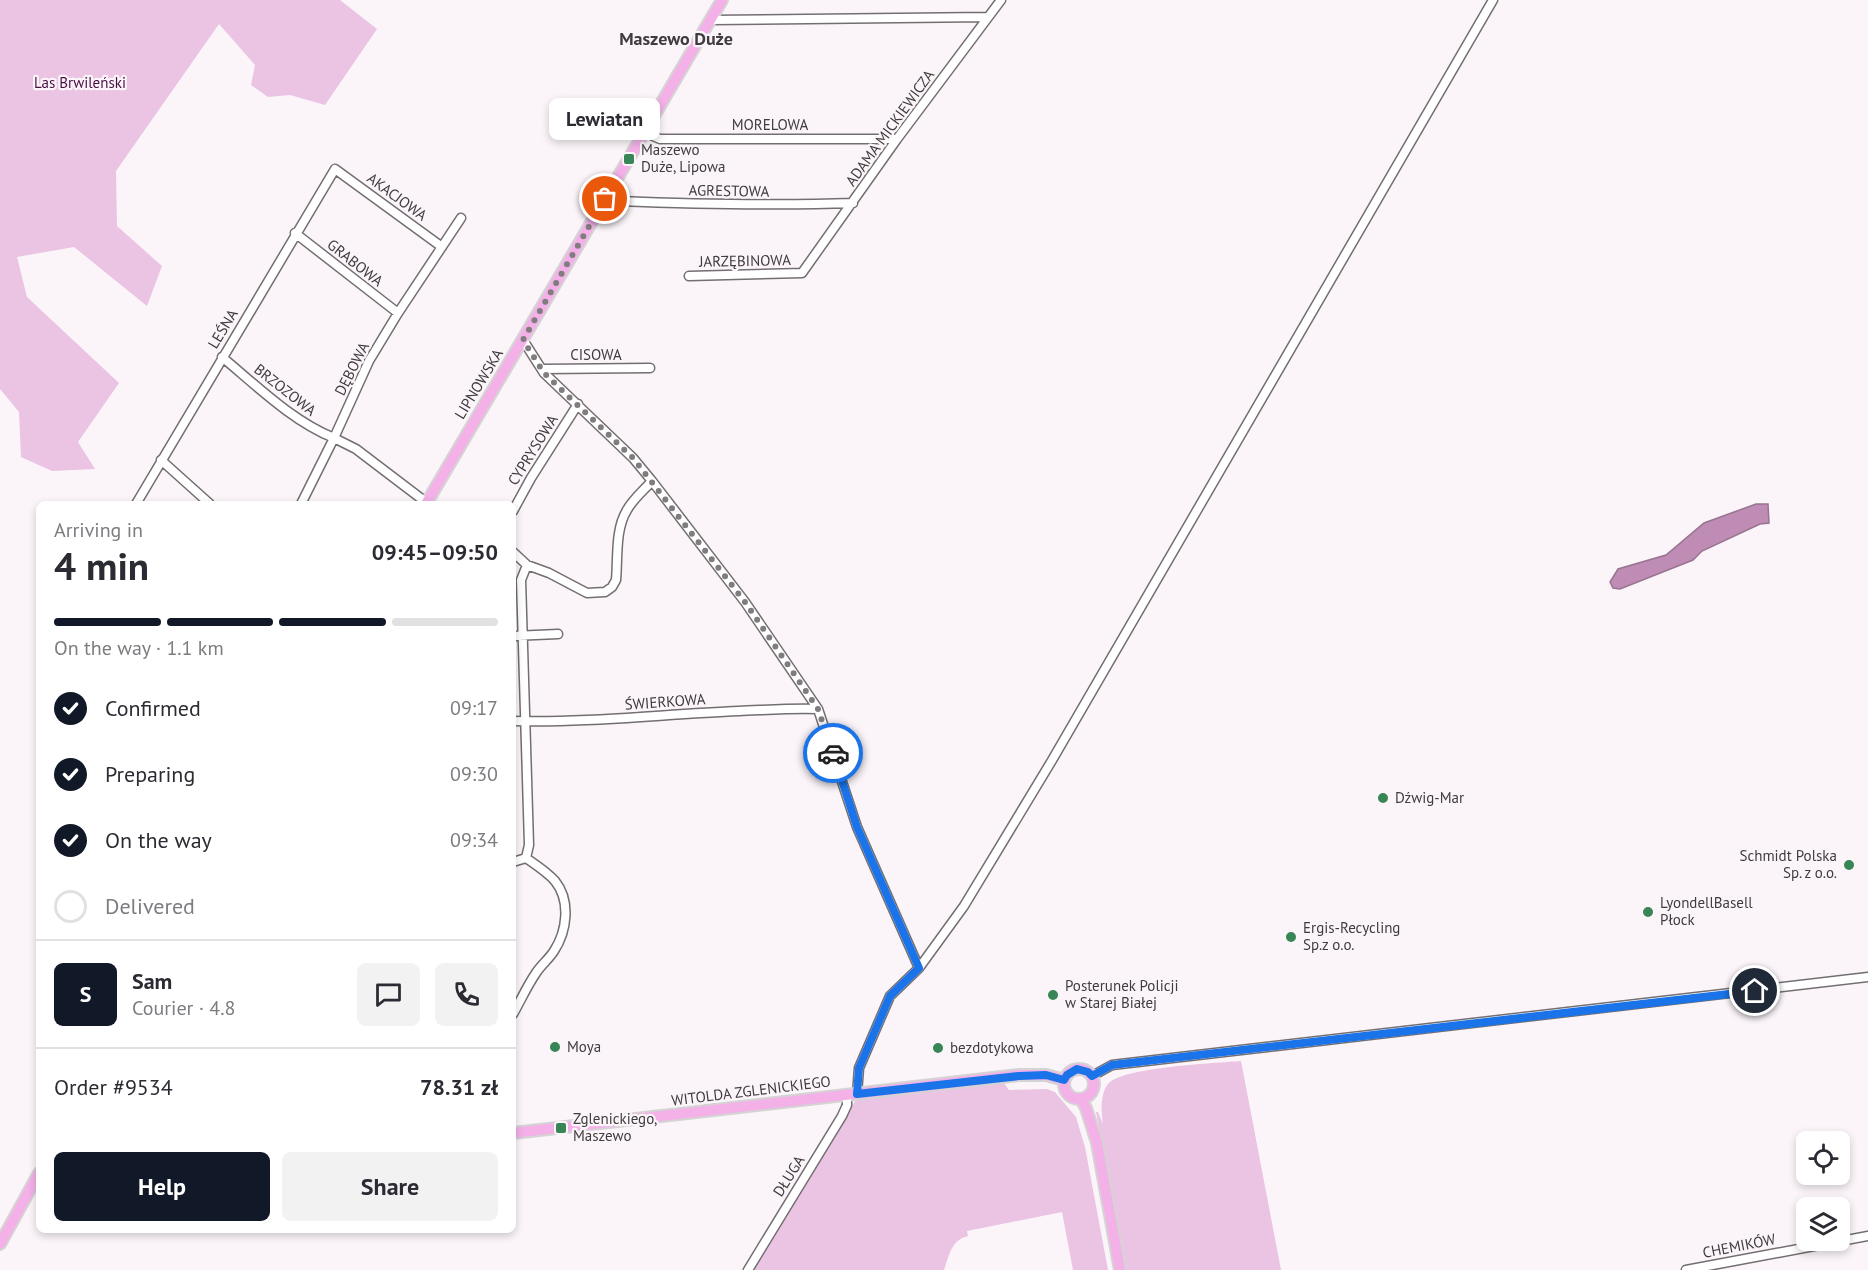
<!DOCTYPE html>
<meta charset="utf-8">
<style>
:root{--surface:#fff;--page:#f2f2f3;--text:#2b2b33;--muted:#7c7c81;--line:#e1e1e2;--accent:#111827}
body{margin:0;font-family:"PT Sans",sans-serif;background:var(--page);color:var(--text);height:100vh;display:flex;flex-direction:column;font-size:22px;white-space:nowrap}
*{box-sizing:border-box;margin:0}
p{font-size:20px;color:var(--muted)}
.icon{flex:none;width:33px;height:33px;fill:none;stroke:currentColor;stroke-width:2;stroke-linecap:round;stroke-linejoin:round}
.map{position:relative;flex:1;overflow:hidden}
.side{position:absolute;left:36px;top:501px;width:480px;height:732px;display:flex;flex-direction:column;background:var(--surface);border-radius:9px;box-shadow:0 3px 9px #0003}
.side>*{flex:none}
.tools{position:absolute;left:1796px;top:1131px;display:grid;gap:12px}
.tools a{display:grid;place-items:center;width:54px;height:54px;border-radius:9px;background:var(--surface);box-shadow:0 3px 9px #0003;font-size:30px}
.pin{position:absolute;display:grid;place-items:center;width:51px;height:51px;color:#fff;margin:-26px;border:3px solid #fff;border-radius:50%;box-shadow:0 2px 6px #0007}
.courier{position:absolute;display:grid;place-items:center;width:60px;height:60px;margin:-30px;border:4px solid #1a73e8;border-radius:50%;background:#fff;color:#222;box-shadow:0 2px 8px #0007}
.bubble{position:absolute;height:42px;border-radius:9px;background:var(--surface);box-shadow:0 3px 9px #0003;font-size:20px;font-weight:800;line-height:42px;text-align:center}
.summary em{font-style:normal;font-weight:800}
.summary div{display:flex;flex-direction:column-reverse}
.summary{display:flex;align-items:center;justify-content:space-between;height:102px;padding:0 18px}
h1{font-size:39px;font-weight:800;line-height:45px}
.bar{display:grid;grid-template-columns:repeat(4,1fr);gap:9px 6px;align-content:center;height:72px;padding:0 18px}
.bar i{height:8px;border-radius:4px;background:var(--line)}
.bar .current{background:var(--accent)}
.bar p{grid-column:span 4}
.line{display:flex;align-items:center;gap:15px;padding:0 18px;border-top:2px solid var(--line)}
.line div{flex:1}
.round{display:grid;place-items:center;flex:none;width:63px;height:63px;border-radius:9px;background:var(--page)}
ol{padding:0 18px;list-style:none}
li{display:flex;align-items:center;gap:18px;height:66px}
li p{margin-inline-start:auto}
li .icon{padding:6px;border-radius:50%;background:var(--accent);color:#fff;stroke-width:4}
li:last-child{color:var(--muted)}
li i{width:33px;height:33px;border:3px solid var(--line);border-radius:50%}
.cta{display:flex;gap:12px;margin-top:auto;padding:12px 18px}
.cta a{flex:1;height:69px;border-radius:9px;background:var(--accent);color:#fff;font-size:24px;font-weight:800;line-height:69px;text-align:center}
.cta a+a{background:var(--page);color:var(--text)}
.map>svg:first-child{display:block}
.green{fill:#ebc3e3}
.water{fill:#be8cb4;stroke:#987490;stroke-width:1.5}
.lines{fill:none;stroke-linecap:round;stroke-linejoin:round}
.minor-casing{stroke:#736e71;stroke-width:11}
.major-casing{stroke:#d5d4d4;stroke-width:14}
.minor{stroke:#fff;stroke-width:8}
.major{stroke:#f3b1e8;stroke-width:10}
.done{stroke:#807d7f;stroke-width:6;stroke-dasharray:0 10.8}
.route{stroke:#1a73e8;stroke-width:8}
.poi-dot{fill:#388555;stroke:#fbf5fa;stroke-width:2}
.labels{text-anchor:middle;stroke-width:4.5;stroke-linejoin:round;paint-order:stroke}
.park-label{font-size:15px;fill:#4a0d42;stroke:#fbf5fa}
.street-label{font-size:15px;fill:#3e3c3d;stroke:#fbf5fa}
.poi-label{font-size:15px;fill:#3e3c3d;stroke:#fbf5fa;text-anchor:start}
.quarter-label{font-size:18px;font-weight:bold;fill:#403b3e;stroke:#fbf5fa}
</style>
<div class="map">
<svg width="1868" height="1270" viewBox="0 0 1868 1270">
<rect width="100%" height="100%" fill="#fbf5fa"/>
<path class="green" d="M 0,0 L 340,0 L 377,29 L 325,105 L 290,95 L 268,97 L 251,85 L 255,65 L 219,24 L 116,171 L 117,226 L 162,266 L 147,306 L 74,247 L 17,257 L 27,297 L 119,383 L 78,442 L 95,469 L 52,471 L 21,457 L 19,412 L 0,389 Z
M 1241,1061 L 1281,1270 L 1125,1270 L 1096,1112 L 1098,1112 L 1103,1124 C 1101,1112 1100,1094 1108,1084 C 1122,1067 1217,1063 1241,1061 Z
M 1004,1083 L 1009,1090 L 1047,1089 L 1055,1092 L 1076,1117 L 1085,1147 L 1108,1270 L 1073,1270 L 1062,1212 L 967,1231 L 968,1236 C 951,1240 949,1256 944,1270 L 753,1270 L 855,1101 L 862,1098 L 879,1095 Z"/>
<path class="water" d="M 1756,504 L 1768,504 L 1769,523 L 1760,524 L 1702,551 L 1693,560 L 1620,589 L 1613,588 L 1610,582 L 1618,569 L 1666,555 L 1704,523 Z"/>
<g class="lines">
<g class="minor-casing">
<path id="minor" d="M 710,20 L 988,17
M 644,132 L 660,139 L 897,139
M 605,199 L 618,201 C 696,204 774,206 853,203
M 295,233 L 398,313
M 689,276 L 802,273 L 897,139 L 1001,0
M 523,340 L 544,373 L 633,458 L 652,481 L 745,602 L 818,709 L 857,827 L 919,968
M 222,357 C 257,386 292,421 334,438 L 301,504
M 542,369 L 650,368
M 161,460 L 210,504
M 427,503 L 356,449 L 334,438 L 369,361 L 398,313 L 461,218
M 136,504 L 335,169 L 442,247
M 513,511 L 531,478 L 578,404
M 513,552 L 527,565 L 549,573 L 587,593 L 605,592 L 612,587 L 616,580 C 618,558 615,529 627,510 C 633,499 644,490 652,481
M 513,636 L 558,634
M 513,721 C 589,723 664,714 739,711 C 766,710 792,708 818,709
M 526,858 L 529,845 L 521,580 L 527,565
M 513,862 L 526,858
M 513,1014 C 521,1000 527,986 536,973 C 541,965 549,959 554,951 C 567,931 571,901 555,881 C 547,872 536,865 526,858
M 1092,1076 L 1112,1065 L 1868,977
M 857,1094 L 859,1068 L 890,996 L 919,968 L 964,906 L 1051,762 L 1493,0
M 748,1270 L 842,1116 L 847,1105 L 847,1095
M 1686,1270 L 1868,1236"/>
</g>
<g class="major-casing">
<path id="major" d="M 426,504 L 722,0
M1064 1084a15 15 0 1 1 30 0a15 15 0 1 1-30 0Z
M 1081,1099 L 1086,1108 L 1097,1143 L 1120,1270
M 513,1133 L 1019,1075 L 1046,1075 L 1064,1080
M 0,1244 L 39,1173"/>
</g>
<use href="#minor" class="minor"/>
<use href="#major" class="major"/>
</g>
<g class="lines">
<path class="done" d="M 605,199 L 523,340 L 544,373 L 633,458 L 745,602 L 818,709 L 833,753"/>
<path class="route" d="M 833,753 L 857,827 L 919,968 L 890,996 L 859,1068 L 857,1094 L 1019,1076 L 1046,1075 L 1064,1080 L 1067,1075 L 1077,1069 L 1088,1072 L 1092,1076 L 1112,1065 L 1755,991"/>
</g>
<g class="poi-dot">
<rect x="623" y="153" width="12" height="12" rx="3"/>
<circle cx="1383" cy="798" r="6"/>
<circle cx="1849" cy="865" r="6"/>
<circle cx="1648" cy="912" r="6"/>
<circle cx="1291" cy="937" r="6"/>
<circle cx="1053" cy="995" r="6"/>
<circle cx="555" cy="1047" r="6"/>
<circle cx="938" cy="1048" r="6"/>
<rect x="555" y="1122" width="12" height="12" rx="3"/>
</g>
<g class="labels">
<g class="park-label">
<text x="80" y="88">Las Brwileński</text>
</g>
<g class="street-label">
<text x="770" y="130">MORELOWA</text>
<text transform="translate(890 128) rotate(-54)" y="5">ADAMA MICKIEWICZA</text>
<text transform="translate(729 191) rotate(1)" y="5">AGRESTOWA</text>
<text transform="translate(397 197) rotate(36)" y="5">AKACJOWA</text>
<text transform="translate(745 261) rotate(-1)" y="5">JARZĘBINOWA</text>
<text transform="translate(355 263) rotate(38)" y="5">GRABOWA</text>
<text transform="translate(223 329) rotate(-59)" y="5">LEŚNA</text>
<text x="596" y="360">CISOWA</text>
<text transform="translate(352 369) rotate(-63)" y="5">DĘBOWA</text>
<text transform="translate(479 384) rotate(-59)" y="5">LIPNOWSKA</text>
<text transform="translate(285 390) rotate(38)" y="5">BRZOZOWA</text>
<text transform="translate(533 450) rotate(-58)" y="5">CYPRYSOWA</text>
<text transform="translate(665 702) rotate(-4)" y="5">ŚWIERKOWA</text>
<text transform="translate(751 1091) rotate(-7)" y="5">WITOLDA ZGLENICKIEGO</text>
<text transform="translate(789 1176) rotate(-58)" y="5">DŁUGA</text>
<text transform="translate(1739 1246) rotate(-11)" y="5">CHEMIKÓW</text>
</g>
<g class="poi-label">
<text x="641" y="155">Maszewo<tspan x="641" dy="17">Duże, Lipowa</tspan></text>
<text x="1395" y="803">Dźwig-Mar</text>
<text x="1837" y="861" text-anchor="end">Schmidt Polska<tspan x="1837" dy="17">Sp. z o.o.</tspan></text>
<text x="1660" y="908">LyondellBasell<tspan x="1660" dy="17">Płock</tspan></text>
<text x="1303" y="933">Ergis-Recycling<tspan x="1303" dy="17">Sp.z o.o.</tspan></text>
<text x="1065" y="991">Posterunek Policji<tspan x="1065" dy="17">w Starej Białej</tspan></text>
<text x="567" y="1052">Moya</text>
<text x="950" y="1053">bezdotykowa</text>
<text x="573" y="1124">Zglenickiego,<tspan x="573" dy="17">Maszewo</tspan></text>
</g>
<g class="quarter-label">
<text x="676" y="45">Maszewo Duże</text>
</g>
</g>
</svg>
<div class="tools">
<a><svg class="icon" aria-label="locate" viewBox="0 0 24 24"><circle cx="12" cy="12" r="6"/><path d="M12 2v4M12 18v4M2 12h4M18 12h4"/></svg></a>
<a><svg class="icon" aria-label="layers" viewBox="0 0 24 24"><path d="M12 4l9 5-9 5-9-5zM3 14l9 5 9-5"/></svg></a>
</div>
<div class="pin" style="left:605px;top:199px;background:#ea580c"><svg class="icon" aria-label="bag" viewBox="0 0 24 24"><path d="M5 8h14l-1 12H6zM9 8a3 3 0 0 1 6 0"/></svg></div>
<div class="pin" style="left:1755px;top:991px;background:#1f2937"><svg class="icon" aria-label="home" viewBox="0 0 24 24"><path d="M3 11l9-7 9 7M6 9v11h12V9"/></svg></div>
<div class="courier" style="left:833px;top:753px"><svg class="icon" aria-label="car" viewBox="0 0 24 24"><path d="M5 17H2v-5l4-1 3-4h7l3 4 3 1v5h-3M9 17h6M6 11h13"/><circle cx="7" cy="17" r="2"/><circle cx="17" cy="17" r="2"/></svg></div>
<div class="bubble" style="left:549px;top:98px;width:111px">Lewiatan</div>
<section class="side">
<div class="summary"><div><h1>4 min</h1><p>Arriving in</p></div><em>09:45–09:50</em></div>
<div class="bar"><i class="current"></i><i class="current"></i><i class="current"></i><i></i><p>On the way · 1.1 km</p></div>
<ol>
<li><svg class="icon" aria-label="check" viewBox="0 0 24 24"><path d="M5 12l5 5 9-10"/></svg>Confirmed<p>09:17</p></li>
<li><svg class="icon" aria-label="check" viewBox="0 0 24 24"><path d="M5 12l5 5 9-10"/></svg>Preparing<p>09:30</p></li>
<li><svg class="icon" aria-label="check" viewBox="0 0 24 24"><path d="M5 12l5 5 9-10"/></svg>On the way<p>09:34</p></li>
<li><i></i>Delivered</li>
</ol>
<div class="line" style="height:108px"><b class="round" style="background:var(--accent);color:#fff">S</b><div><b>Sam</b><p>Courier · 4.8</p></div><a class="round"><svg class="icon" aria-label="chat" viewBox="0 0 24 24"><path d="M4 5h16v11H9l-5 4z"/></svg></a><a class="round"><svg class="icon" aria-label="phone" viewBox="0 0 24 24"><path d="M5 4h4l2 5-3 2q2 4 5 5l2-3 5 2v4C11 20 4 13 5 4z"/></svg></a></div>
<div class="line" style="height:78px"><div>Order #9534</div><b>78.31 zł</b></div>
<div class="cta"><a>Help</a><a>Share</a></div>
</section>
</div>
